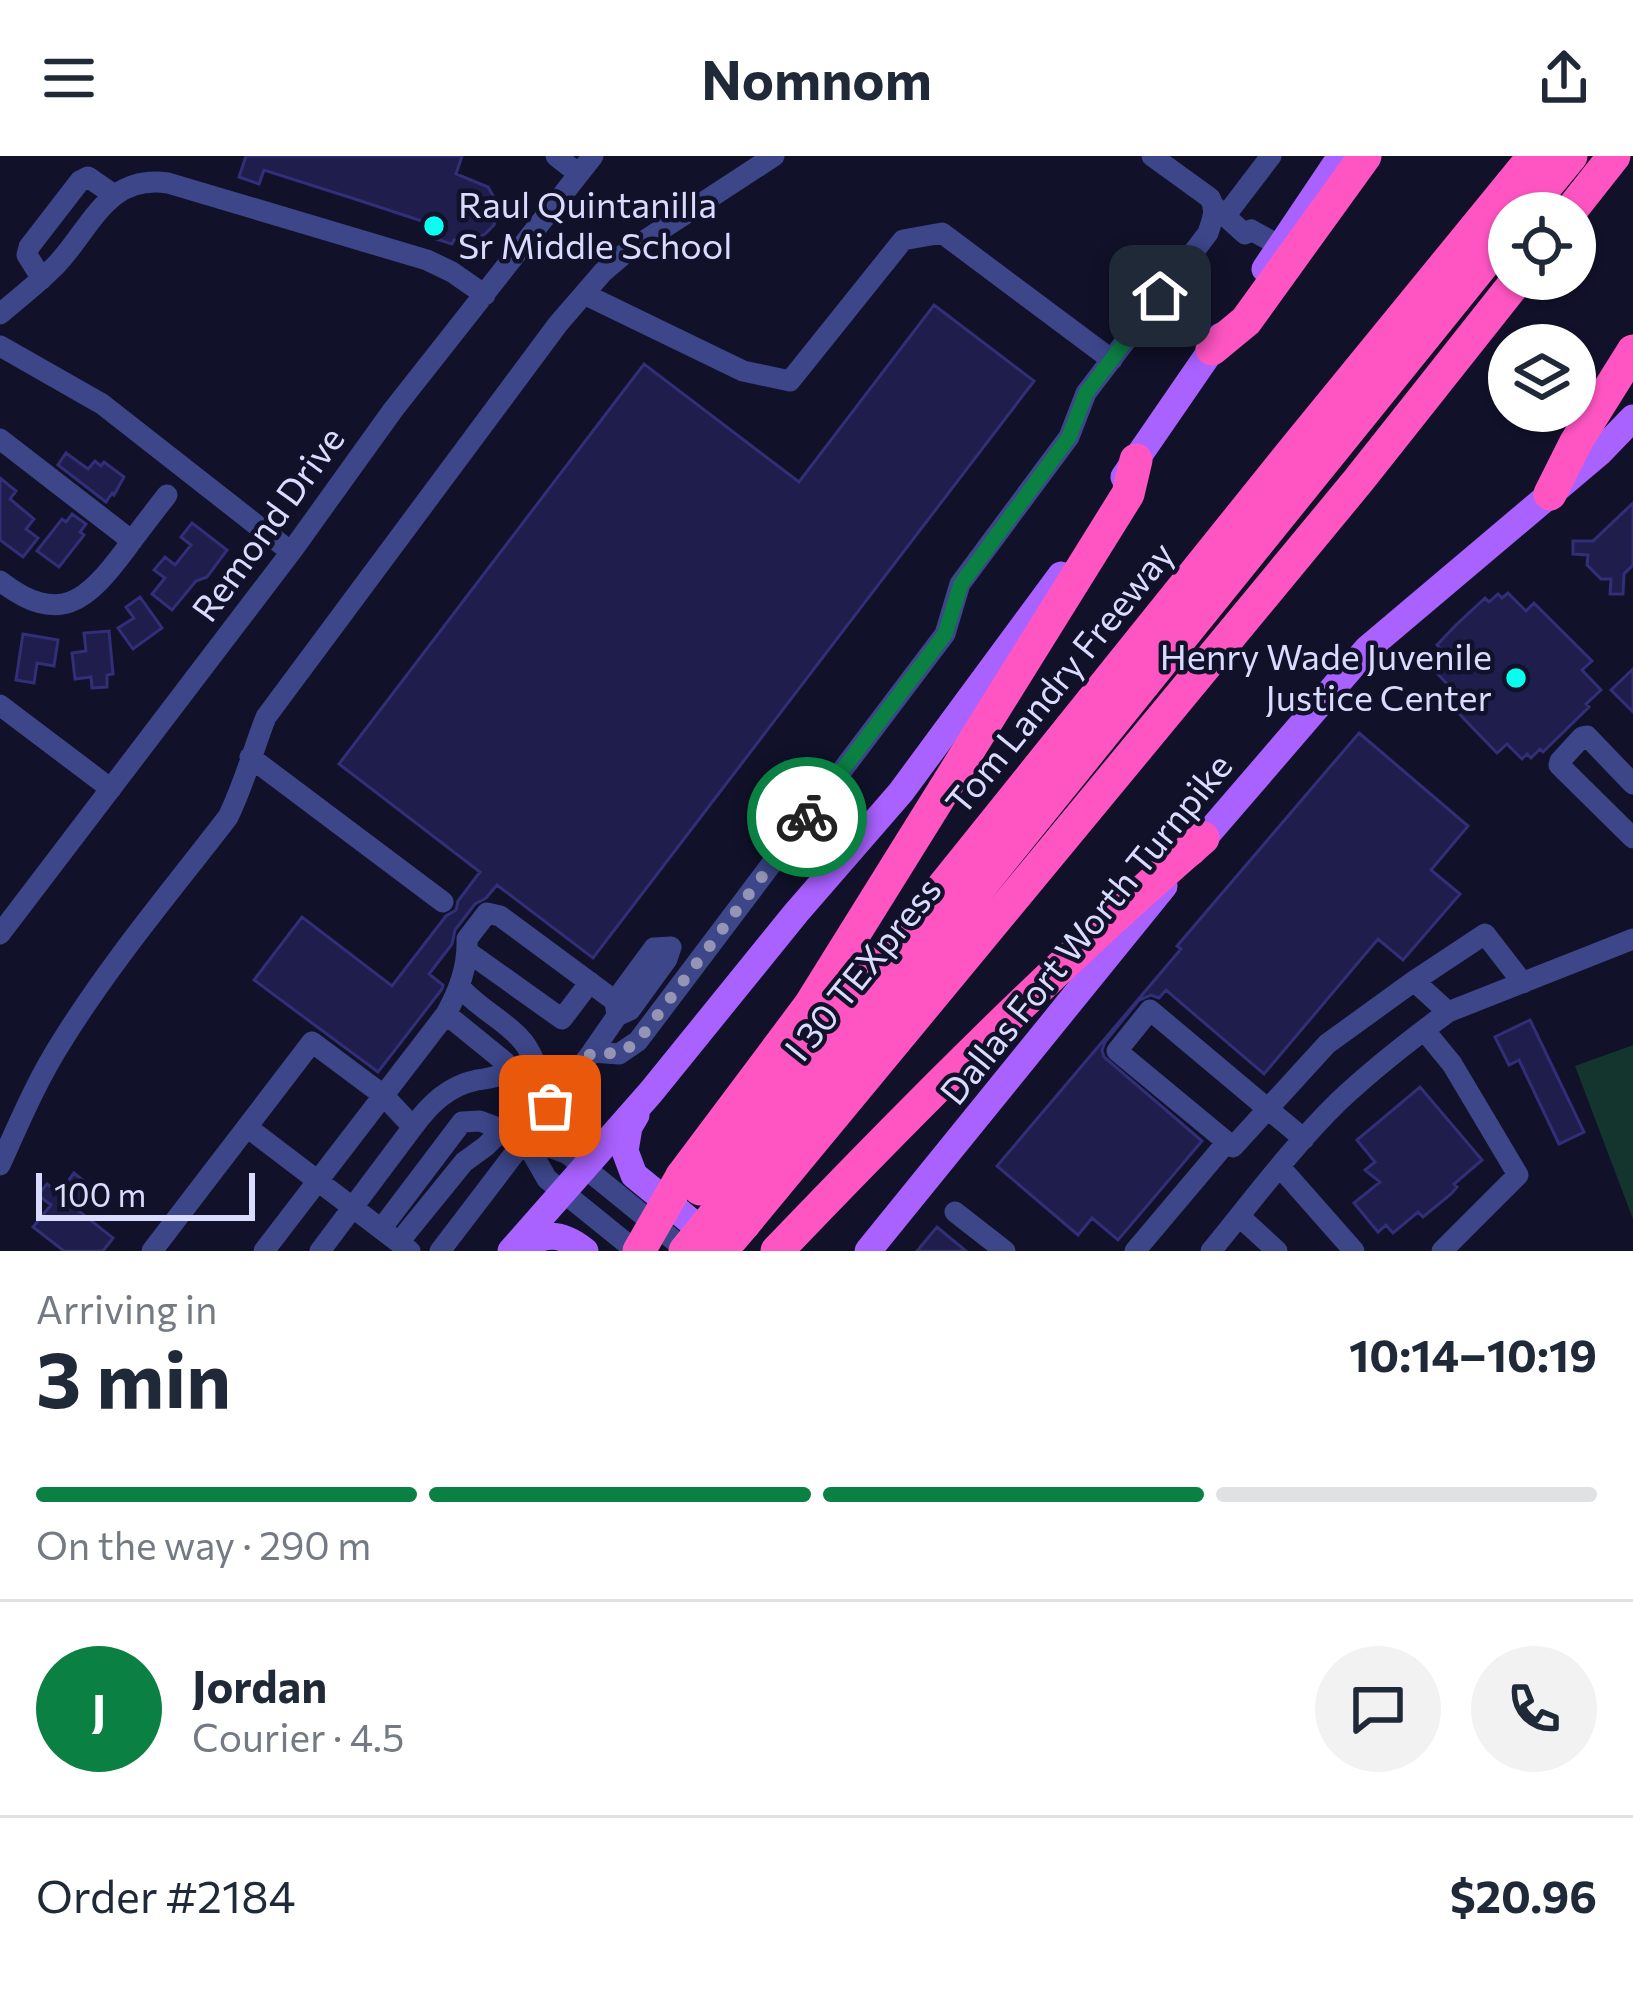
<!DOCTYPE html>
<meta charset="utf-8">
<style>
:root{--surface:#fff;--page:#f2f2f3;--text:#1f2937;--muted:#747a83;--line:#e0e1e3;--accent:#0b8043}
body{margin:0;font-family:Commissioner,sans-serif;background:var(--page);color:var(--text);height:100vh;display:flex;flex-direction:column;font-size:45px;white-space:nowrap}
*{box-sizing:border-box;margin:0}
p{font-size:39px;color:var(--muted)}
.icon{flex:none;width:66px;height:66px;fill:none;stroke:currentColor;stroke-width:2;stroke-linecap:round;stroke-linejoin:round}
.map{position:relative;height:1095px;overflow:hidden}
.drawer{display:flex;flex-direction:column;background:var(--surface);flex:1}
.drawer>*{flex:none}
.controls{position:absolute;left:1488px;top:36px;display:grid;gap:24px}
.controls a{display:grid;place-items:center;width:108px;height:108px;border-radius:50%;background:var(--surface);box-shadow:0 3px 9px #0004;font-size:60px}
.scale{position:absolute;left:36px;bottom:30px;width:219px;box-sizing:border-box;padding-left:12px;border:6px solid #dadcff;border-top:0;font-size:33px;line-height:42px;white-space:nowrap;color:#dadcff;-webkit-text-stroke:9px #11112a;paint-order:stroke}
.pin{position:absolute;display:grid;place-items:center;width:102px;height:102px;color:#fff;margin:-51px;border-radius:24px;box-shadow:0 6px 18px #0006}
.courier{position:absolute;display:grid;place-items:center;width:120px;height:120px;margin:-60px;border:9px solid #0b8043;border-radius:50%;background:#fff;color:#222;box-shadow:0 3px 15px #0007}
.summary em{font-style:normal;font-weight:700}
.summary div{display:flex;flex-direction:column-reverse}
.summary{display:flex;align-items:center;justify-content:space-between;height:204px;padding:0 36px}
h1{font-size:78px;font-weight:700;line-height:90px}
.bar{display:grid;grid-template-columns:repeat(4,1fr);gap:18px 12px;align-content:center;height:144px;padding:0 36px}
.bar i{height:15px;border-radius:9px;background:var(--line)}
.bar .selected{background:var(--accent)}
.bar p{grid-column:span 4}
.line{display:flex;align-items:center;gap:30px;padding:0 36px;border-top:3px solid var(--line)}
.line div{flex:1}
.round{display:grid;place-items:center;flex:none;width:126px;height:126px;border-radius:63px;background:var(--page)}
header{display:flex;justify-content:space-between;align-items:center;height:156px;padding:0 36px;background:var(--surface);font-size:54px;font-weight:700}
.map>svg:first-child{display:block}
.green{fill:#14342e}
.building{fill:#1e1d4b;stroke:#312f77;stroke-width:3}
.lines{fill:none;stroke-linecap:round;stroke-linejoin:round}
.minor{stroke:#3c4689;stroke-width:21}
.major{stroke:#a961ff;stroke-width:27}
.highway{stroke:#ff55c3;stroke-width:33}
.highway-bridge{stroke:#ff55c3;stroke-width:33}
.done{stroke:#9495b4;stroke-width:12;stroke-dasharray:0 21.6}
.route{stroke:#0b8043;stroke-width:15}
.poi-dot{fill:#06ffee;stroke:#11112a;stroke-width:4.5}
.labels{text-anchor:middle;stroke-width:9;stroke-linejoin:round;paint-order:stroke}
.poi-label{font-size:36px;fill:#dadcff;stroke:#11112a;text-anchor:start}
.street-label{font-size:36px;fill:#dadcff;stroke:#11112a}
</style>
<header><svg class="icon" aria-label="menu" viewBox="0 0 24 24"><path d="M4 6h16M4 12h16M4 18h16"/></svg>Nomnom<svg class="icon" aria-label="share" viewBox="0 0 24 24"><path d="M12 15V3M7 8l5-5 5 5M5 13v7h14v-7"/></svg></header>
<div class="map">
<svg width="1633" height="1095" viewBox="0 0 1633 1095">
<rect width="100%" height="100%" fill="#11112a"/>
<path class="green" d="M 1633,889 L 1633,1063 L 1575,910 Z"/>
<path class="building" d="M 246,0 L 462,0 L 456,18 L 488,31 L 495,43 L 497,57 L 494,69 L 485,78 L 474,84 L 454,84 L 452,88 L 436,83 L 440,71 L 358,44 L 264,14 L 259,28 L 239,21 Z
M 934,149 L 1034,225 L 593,802 L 497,729 L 486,742 L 475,748 L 455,774 L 452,788 L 429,818 L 443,829 L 442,833 L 378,916 L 254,824 L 302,761 L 392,830 L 446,760 L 456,754 L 458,745 L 480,716 L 339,608 L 644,208 L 799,326 Z
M 66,297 L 88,313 L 95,305 L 101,310 L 104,306 L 124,321 L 114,339 L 112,337 L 106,346 L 58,309 Z
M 0,322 L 16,335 L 10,343 L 34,363 L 26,373 L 38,382 L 23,401 L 0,384 Z
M 1633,347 L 1633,409 L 1624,418 L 1623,438 L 1610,438 L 1611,423 L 1601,423 L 1587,409 L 1588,399 L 1573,398 L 1573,385 L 1593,385 Z
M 72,358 L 86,368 L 80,376 L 84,379 L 59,411 L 37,395 L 62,363 L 66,366 Z
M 192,367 L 227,394 L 207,421 L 196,425 L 172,454 L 152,438 L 165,422 L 154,414 L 165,401 L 175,409 L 191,389 L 181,381 Z
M 1508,437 L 1526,455 L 1534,447 L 1592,505 L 1582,514 L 1601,534 L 1586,548 L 1589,551 L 1543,596 L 1540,593 L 1531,602 L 1527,598 L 1522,603 L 1507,588 L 1497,597 L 1440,538 L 1449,530 L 1431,511 L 1437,506 L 1433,502 L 1441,493 L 1437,489 L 1456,469 L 1485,442 L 1489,446 L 1498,438 L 1502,442 Z
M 140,441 L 162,472 L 133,493 L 118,472 L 134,462 L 126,451 Z
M 109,475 L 113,518 L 107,519 L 107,531 L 92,532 L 91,521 L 75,523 L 72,497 L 86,495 L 84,477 Z
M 23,478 L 58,484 L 54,510 L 37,507 L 34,527 L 16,524 Z
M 1633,513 L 1633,556 L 1611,534 Z
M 1359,577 L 1468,670 L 1431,714 L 1460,738 L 1403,804 L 1378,783 L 1264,918 L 1166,834 L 1159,842 L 1151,839 L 1139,844 L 1105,886 L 1102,894 L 1104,901 L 1202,985 L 1118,1084 L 1092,1062 L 1078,1079 L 997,1010 L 1181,793 L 1177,790 Z
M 1530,864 L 1584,976 L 1559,988 L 1519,904 L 1509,909 L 1495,881 Z
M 1420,931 L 1482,1004 L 1454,1028 L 1457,1031 L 1451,1038 L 1423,1061 L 1418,1056 L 1393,1077 L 1386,1069 L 1378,1076 L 1354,1047 L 1380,1026 L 1365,1014 L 1375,1006 L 1357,984 Z
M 74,1017 L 91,1031 L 75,1052 L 113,1082 L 103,1095 L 64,1095 L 33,1071 L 51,1049 L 38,1039 L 47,1028 L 59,1037 Z
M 937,1071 L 966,1095 L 917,1095 Z"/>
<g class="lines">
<path class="minor" d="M 556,0 L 579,18
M 1214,50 L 1245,78 L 1251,74 L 1280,90
M 1226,59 L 1271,0
M 42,123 L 27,99 L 29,91 L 80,25 L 88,21 L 114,39
M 584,138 L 743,215 L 790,225 L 903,84 L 942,77 L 1112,204
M 0,158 C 20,141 41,125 58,107 C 92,70 108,18 168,27 L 427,104 L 452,116 L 485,139
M 0,190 L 102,248 L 291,396
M 0,283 L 132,385
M 0,425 C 60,471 87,445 126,393 C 139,375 153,357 167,339
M 0,549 L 111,633
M 250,601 L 443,746
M 1633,628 L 1587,580 L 1582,581 L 1560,605 L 1559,609 L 1633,682
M 0,778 L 291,396 L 393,254 L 593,0
M 468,796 L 562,863 L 590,826
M 1414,825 L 1485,778 L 1523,827
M 460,831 C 477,851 501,862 519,881 C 536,898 541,928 550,950
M 446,858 C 459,834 468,811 467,783 L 487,757 L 500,760 L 615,845
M 1424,874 L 1452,908 L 1518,1019 L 1442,1095
M 592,896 L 617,860 L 630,854 L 667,803 L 671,791 L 654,792 L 615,845 L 617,860
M 247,971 L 410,1095
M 524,983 L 547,1023 L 636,1095
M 1304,983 L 1268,953 L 1150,854 L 1117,895 L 1233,991 L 1327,888 L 1414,825 L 1448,856
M 0,1009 C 19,967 37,924 62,885 C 111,806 172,734 228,661 C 244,629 253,594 266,561 L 558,168 L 603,116 L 624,98 L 774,0
M 1280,1011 L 1354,1095
M 955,1056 L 1005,1095
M 1239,1060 L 1277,1095
M 381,1073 L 462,966 L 480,965 L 568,998 L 687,1095
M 399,1086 L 464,1006 L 486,990 L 501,975
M 152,1095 L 312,886 L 383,939 L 413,971 L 320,1095
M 264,1095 L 446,858 L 505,906 L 506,916 C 496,922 489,922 477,924 C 448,930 430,948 413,971
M 440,1095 L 592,896 L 619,898 L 638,885 L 945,478 L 960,428 L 1069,281 L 1086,237 L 1208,77 C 1212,64 1217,55 1210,42 L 1152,0
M 1135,1095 L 1227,986
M 1211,1095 C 1252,1045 1292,991 1339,945 C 1373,913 1410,884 1448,856 L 1633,783"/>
<path class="major" d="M 1265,113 L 1341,0
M 1124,321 L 1221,180
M 1192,696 L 1367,493 L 1599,297 L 1633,262
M 636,959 L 629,971 L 625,995 L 634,1019 L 717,1087
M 520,1094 C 544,1075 561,1076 585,1095
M 511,1095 L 651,936 L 796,757 L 901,636 L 1061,419
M 868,1095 L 1164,730"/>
<path class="highway" d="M 1524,57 L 1571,0
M 1569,57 L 1614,0
M 1212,193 L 1246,165 L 1365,0
M 1550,338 L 1576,286 L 1633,195
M 682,1020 L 810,849 L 1128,338 L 1136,304
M 700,1033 L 1297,290 L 1534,0
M 721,1051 L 1509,76
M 744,1068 L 1358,325 L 1518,123
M 777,1095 C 914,952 1054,811 1203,682"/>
<path class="highway-bridge" d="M 639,1095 L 682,1020
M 685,1095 L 721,1051
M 721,1095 L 744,1068"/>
</g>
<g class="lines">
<path class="done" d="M 550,950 L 592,896 L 619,898 L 638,885 L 807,661"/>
<path class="route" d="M 807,661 L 945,478 L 961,428 L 1069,281 L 1086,237 L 1160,140"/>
</g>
<g class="poi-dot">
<circle cx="434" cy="70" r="12"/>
<circle cx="1516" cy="522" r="12"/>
</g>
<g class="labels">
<g class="poi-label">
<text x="458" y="62">Raul Quintanilla<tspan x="458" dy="41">Sr Middle School</tspan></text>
<text x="1492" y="514" text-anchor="end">Henry Wade Juvenile<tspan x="1492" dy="41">Justice Center</tspan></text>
</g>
<g class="street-label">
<text transform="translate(268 368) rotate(-54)" y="13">Remond Drive</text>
<text transform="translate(1060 522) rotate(-51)" y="13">Tom Landry Freeway</text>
<text transform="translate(1086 773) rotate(-51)" y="13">Dallas Fort Worth Turnpike</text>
<text transform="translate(863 813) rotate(-51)" y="13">I 30 TEXpress</text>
</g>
</g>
</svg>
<div class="controls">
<a><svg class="icon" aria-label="locate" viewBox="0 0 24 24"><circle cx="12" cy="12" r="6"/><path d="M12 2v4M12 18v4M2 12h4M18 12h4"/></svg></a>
<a><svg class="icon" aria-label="layers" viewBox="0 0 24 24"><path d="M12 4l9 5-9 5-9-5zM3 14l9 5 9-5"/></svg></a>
</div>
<div class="scale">100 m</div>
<div class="pin" style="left:550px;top:950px;background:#ea580c"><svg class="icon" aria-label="bag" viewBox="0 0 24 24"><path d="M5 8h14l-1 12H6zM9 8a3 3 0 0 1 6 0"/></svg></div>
<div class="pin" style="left:1160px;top:140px;background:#1f2937"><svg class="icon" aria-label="home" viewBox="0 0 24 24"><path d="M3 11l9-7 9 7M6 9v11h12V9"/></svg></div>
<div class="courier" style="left:807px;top:661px"><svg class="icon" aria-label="bike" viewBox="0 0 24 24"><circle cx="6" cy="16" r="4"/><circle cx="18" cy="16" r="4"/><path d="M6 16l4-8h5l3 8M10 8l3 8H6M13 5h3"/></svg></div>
</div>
<section class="drawer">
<div class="summary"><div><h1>3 min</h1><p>Arriving in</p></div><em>10:14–10:19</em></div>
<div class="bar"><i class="selected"></i><i class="selected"></i><i class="selected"></i><i></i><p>On the way · 290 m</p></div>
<div class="line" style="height:216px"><b class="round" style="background:var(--accent);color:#fff">J</b><div><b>Jordan</b><p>Courier · 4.5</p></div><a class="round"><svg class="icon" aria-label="chat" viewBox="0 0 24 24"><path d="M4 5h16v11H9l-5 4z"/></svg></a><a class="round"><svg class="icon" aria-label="phone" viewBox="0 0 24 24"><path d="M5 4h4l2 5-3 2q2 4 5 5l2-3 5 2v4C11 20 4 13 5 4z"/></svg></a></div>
<div class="line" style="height:156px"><div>Order #2184</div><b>$20.96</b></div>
</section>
